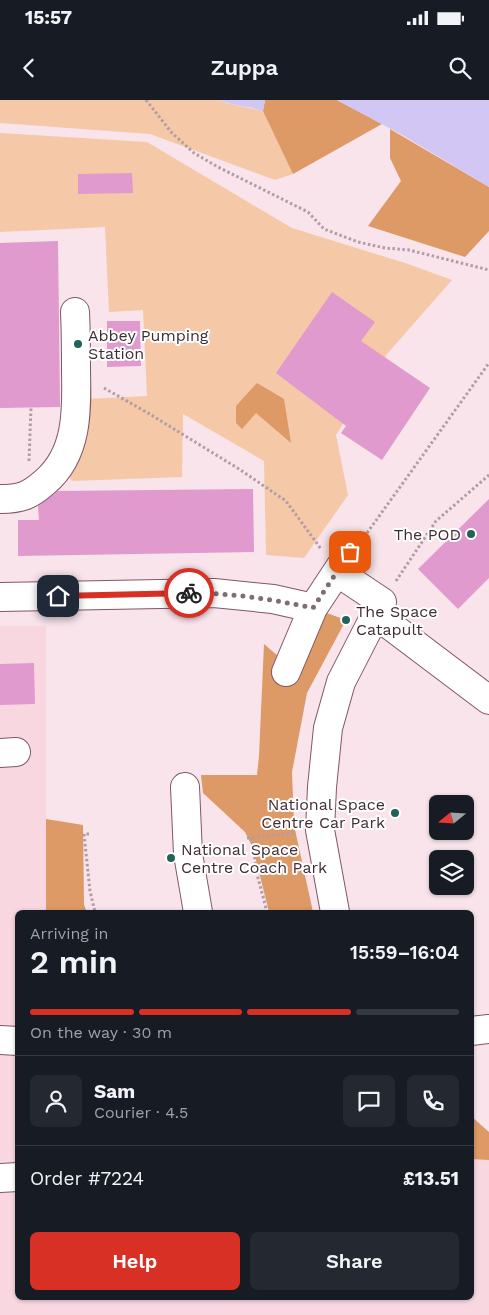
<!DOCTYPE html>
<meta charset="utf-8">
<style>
:root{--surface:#171b24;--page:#242831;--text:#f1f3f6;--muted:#9ea1a6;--line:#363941;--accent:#d93025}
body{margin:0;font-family:"Work Sans",sans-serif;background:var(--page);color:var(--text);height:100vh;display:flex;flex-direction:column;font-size:19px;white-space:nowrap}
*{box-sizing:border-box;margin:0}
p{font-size:16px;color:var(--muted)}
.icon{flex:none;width:28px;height:28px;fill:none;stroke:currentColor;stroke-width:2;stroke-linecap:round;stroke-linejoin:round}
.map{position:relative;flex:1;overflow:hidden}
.drawer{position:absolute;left:15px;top:810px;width:459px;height:390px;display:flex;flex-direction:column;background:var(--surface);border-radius:8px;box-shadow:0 1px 4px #0004}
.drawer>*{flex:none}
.needle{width:32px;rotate:252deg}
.buttons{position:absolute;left:429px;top:695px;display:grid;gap:10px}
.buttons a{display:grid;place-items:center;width:45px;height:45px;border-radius:8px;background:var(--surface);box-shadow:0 1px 4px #0004;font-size:25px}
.pin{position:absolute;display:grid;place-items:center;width:42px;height:42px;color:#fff;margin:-21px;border-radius:10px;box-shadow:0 2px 8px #0006}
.courier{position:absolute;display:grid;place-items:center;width:50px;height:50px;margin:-25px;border:4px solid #d93025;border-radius:50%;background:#fff;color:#222;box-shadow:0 1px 6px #0007}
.overview em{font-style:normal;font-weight:600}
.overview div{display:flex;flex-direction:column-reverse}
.overview{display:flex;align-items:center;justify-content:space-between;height:85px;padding:0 15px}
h1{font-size:32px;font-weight:600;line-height:38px}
.bar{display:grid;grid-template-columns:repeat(4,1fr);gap:8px 5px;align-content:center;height:60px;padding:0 15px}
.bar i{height:6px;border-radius:4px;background:var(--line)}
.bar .on{background:var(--accent)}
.bar p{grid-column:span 4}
.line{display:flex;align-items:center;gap:12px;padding:0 15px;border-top:1px solid var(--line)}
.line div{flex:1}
.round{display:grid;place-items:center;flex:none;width:52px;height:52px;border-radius:8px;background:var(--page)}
.action{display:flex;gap:10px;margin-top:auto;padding:10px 15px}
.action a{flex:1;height:58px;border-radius:8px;background:var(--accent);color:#fff;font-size:20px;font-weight:600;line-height:58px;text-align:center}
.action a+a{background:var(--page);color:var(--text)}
.status{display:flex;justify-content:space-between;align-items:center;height:35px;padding:0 25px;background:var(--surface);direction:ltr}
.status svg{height:14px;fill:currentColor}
header{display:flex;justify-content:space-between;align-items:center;height:65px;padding:0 15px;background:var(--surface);font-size:22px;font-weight:600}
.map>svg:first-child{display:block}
.built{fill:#f9d7e1}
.green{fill:#f5c8a7}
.forest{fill:#d96}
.water{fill:#d2c6f4}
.building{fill:#e09acd}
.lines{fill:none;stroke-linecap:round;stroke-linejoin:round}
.minor-casing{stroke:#805765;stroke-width:30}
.path{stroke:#b19da3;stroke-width:3;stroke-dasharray:2.5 2.5;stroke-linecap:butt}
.minor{stroke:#fff;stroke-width:28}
.done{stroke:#806d73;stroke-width:5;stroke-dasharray:0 9}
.route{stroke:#d93025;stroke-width:6}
.poi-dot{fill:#1f6456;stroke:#fff;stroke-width:2}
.labels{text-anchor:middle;stroke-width:4;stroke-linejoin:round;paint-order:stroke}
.poi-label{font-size:16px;fill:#402d33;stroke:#fff;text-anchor:start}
</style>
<div class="status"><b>15:57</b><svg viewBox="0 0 49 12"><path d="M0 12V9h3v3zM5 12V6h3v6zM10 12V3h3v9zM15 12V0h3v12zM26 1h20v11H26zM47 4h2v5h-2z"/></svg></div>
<header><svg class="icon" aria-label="back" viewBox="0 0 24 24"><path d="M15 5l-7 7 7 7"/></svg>Zuppa<svg class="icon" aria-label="search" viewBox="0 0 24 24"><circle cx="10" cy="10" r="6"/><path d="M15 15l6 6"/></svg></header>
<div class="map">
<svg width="489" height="1215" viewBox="0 0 489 1215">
<rect width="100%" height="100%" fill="#f8e4ea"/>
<path class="built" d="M 0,526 L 46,526 L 46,812 L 18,812 L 18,1198 L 471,1198 L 471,1059 L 489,1060 L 489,1215 L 0,1215 Z"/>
<path class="green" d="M 0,0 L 219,0 L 226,3 L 263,11 L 288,48 L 293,74 L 275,80 L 150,34 L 0,23 Z
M 0,33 L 147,42 L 292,128 L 408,164 L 452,180 L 387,254 L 336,335 L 348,395 L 304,458 L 266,455 L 264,361 L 183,314 L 182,377 L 72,381 L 66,371 L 74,355 L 90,313 L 88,299 L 147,296 L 143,210 L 109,212 L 105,127 L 0,132 Z"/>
<path class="forest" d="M 265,0 L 337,0 L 382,24 L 293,74 L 263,11 Z
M 390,29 L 489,87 L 489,131 L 465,157 L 368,126 L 401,81 L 390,58 Z
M 257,283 L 284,299 L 291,343 L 256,313 L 242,329 L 236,323 L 236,306 Z
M 313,508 L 346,520 L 307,593 L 292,672 L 294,725 L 313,812 L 269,812 L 253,748 L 245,732 L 203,693 L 201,675 L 257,675 L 259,656 L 264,544 L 299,574 Z
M 46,719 L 83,725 L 84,805 L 87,812 L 46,812 Z
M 471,1016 L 489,1032 L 489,1060 L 471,1059 Z"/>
<path class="water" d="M 219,0 L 265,0 L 263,11 C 249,6 233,6 219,0 Z
M 337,0 L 489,0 L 489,87 L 404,36 Z"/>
<path class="building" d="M 132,73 L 133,93 L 78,94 L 78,74 Z
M 58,141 L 60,307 L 0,308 L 0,143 Z
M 332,192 L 375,222 L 361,241 L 430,288 L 382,360 L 341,333 L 346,326 L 276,273 Z
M 107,221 L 140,221 L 141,266 L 107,267 Z
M 253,389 L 254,452 L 18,456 L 18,420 L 39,420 L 38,406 L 58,391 Z
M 489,399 L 489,478 L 458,509 L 418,469 Z
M 34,563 L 35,604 L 0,605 L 0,564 Z"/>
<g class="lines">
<g class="minor-casing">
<path id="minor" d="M 0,399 C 21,399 29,396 45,382 C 78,354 77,310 76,271 C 76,251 76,232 75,212
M 0,497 L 214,493 L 273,499 L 313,508
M 375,514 L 489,600
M 286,572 L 313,508 L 350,452
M 0,653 L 16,652
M 185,687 L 188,754 L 198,812
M 335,812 L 320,730 L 322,687 L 328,628 L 341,582 L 382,502 L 337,472
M 471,931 L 489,929
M 0,940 L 18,941
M 0,1078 L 18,1077"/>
</g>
<path class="path" d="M 146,0 L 172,33 L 194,53 L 218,67 L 308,112 L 324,129 L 358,142 L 385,148 L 409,150 L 489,170
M 104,288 L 148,313 L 239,369 L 286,401 L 321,449
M 29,361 L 31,307
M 367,433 L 489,263
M 396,481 L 436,421 L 489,375
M 89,734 L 84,734 L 90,791 L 95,812
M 252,737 L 257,774 L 267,812
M 247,738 L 295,733"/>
<use href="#minor" class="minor"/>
</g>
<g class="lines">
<path class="done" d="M 189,493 C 233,493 270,499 313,508 L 350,452"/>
<path class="route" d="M 58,496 L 189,493"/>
</g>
<g class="poi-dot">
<circle cx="78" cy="244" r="5"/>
<circle cx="471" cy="434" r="5"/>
<circle cx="346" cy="520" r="5"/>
<circle cx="395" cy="713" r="5"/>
<circle cx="171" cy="758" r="5"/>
</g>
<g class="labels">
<g class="poi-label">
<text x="88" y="241">Abbey Pumping<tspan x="88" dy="18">Station</tspan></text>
<text x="461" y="440" text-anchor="end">The POD</text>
<text x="356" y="517">The Space<tspan x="356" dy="18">Catapult</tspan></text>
<text x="385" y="710" text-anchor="end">National Space<tspan x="385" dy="18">Centre Car Park</tspan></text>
<text x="181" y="755">National Space<tspan x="181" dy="18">Centre Coach Park</tspan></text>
</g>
</g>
</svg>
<div class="buttons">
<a><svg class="needle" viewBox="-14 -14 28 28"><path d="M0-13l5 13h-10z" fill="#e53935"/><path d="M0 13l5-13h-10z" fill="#9ea1a6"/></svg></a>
<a><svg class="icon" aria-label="layers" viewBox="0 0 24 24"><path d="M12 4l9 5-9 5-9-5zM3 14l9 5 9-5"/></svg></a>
</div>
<div class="pin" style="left:350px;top:452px;background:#ea580c"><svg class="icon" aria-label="bag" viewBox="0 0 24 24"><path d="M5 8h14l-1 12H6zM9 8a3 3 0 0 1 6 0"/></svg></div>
<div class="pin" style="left:58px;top:496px;background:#1f2937"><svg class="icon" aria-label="home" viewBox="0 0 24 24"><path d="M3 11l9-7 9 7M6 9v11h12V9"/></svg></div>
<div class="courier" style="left:189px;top:493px"><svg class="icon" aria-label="bike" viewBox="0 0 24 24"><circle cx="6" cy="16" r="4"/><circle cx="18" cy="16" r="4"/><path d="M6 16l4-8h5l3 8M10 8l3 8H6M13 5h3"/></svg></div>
<section class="drawer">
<div class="overview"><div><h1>2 min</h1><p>Arriving in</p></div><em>15:59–16:04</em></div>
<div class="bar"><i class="on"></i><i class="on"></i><i class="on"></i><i></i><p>On the way · 30 m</p></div>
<div class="line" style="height:90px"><a class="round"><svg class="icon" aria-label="person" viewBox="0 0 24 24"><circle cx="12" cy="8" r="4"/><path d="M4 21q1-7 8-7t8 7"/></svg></a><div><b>Sam</b><p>Courier · 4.5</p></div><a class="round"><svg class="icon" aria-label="chat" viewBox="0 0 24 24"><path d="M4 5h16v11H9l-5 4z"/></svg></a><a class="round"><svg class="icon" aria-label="phone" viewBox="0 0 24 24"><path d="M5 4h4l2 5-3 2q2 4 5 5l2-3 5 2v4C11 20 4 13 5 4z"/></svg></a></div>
<div class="line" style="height:65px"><div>Order #7224</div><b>£13.51</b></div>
<div class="action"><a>Help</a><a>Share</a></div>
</section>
</div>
